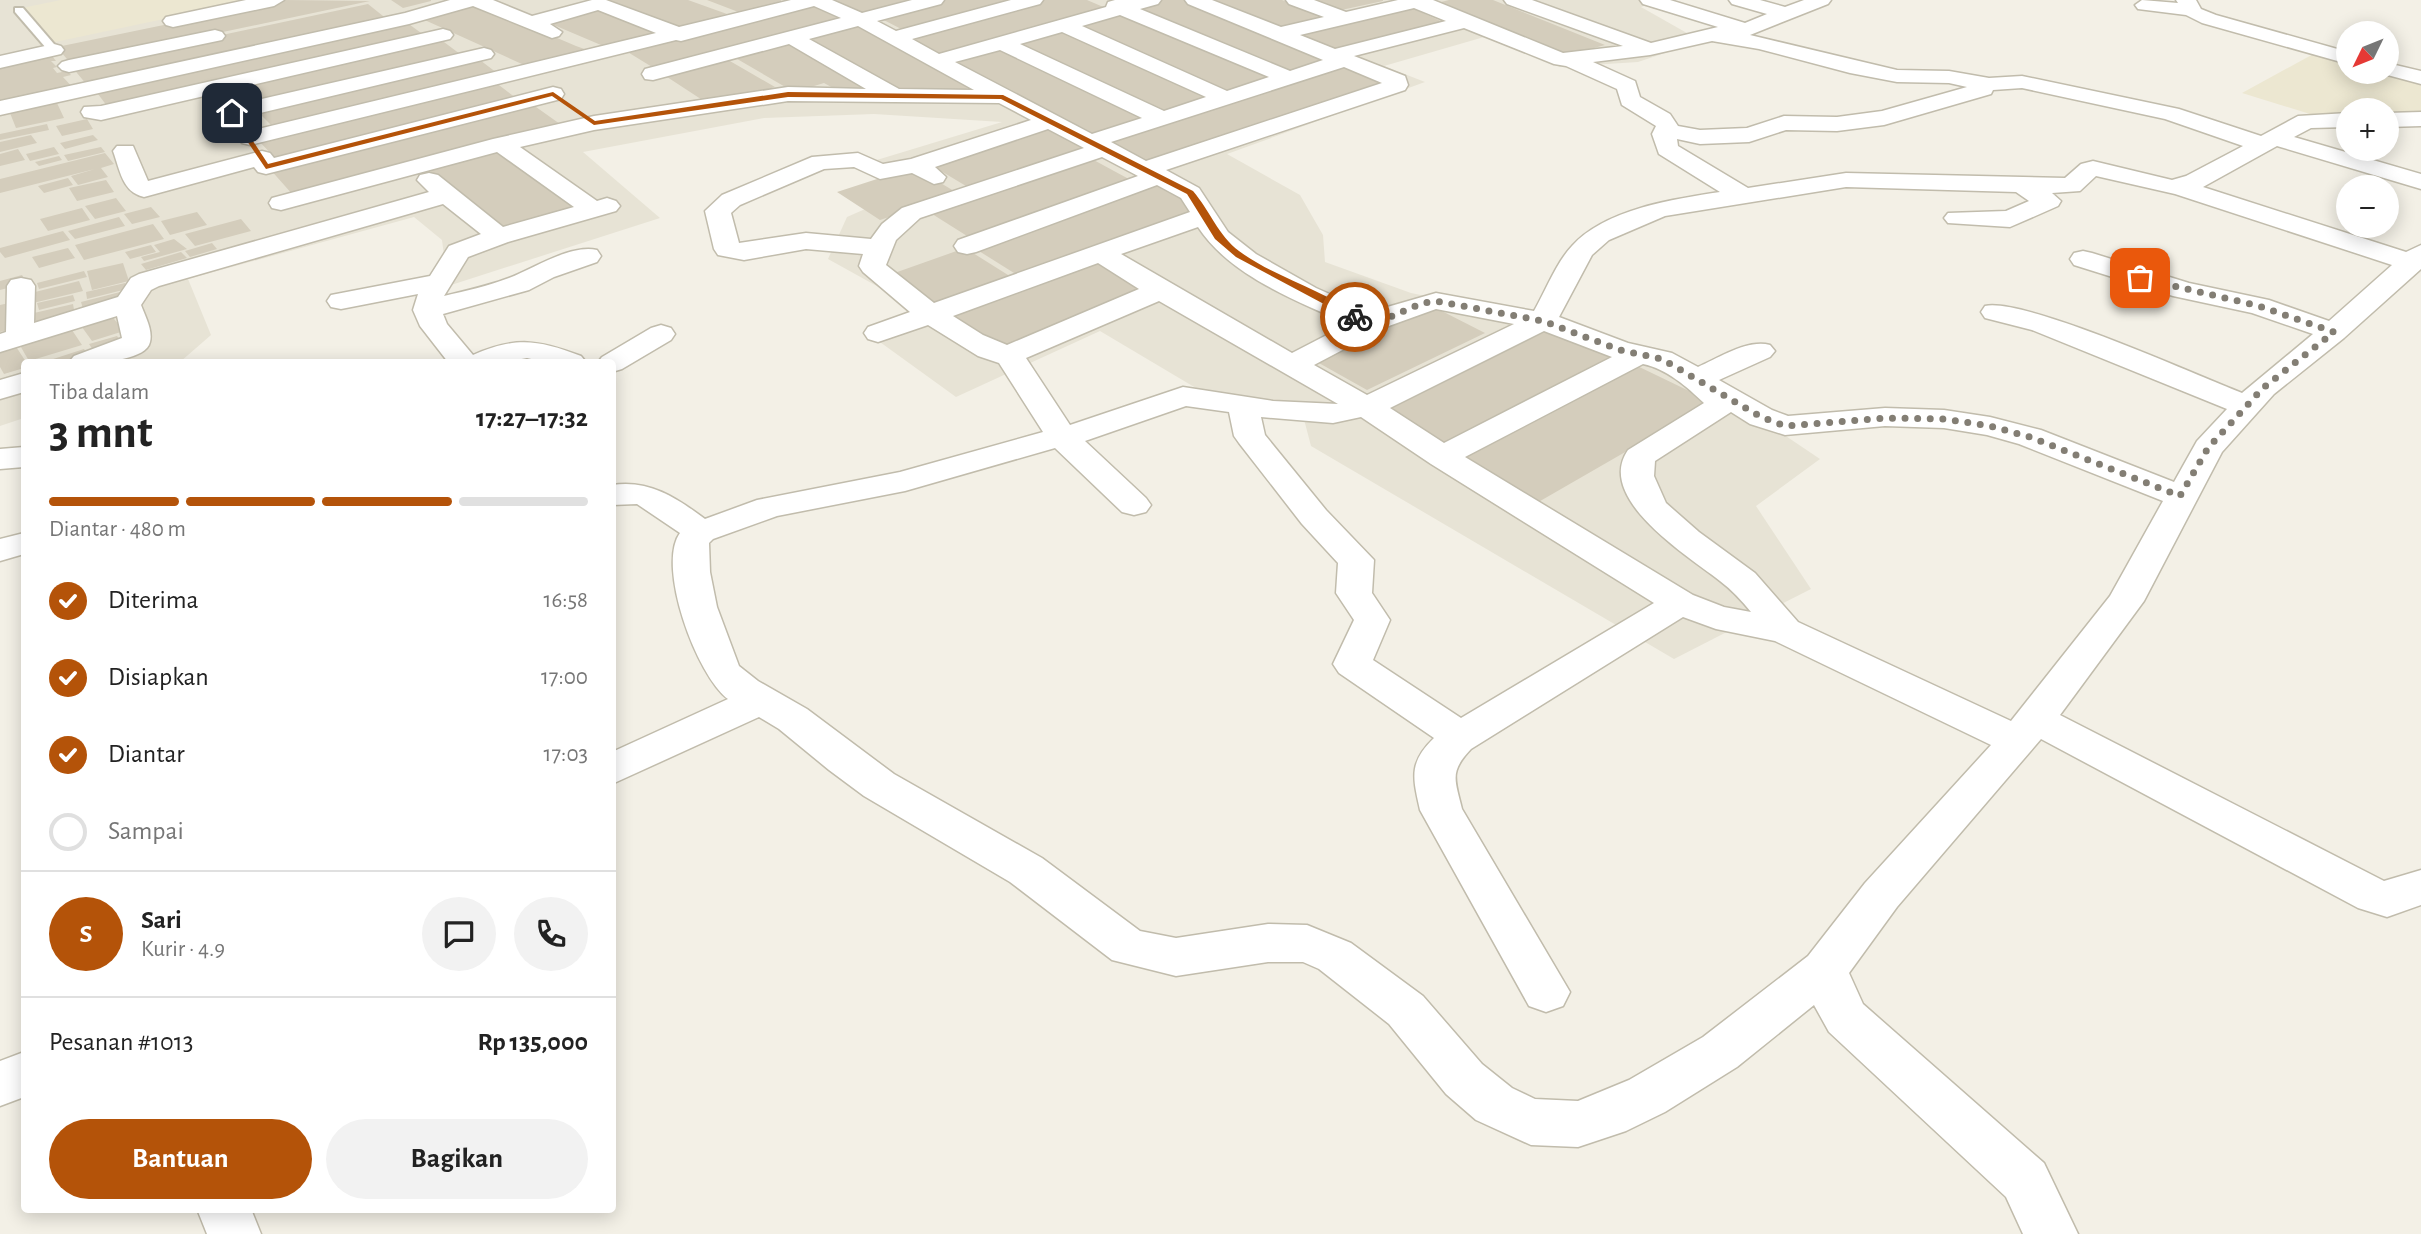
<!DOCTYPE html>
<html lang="id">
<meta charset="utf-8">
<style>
:root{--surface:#fff;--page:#f2f2f2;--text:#222;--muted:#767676;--line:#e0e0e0;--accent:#b45309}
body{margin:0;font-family:"Alegreya Sans",sans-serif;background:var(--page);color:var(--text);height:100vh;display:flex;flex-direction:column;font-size:26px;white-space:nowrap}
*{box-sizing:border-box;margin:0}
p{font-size:23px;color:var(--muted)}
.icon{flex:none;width:38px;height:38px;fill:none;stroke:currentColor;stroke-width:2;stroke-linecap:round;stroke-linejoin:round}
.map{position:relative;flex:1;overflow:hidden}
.side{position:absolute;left:21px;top:359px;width:595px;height:854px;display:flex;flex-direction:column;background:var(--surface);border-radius:7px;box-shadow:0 4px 18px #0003}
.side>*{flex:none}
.needle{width:46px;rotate:227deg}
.tools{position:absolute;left:2336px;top:21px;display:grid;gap:14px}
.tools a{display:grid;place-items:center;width:63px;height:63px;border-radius:50%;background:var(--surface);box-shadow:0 4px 18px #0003;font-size:35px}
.pin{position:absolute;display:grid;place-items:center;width:60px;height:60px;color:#fff;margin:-30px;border-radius:14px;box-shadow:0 4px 10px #0006}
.courier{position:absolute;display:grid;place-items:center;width:70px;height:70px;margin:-35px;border:5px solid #b45309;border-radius:50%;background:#fff;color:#222;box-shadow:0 2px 9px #0007}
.summary em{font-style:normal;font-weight:700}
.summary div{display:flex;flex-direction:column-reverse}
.summary{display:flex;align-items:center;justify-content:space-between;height:119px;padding:0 28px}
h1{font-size:46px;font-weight:700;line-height:52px}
.bar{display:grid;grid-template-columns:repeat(4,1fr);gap:10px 7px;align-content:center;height:84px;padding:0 28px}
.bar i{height:9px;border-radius:5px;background:var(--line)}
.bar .active{background:var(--accent)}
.bar p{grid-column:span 4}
.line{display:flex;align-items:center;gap:18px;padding:0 28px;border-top:2px solid var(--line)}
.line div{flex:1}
.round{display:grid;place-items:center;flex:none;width:74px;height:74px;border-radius:37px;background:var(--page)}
ol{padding:0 28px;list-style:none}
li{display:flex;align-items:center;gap:21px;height:77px}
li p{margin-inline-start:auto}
li .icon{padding:7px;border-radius:50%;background:var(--accent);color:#fff;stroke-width:4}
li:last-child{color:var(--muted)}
li i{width:38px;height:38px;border:4px solid var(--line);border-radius:50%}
.cta{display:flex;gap:14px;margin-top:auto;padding:14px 28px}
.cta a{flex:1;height:80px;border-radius:42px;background:var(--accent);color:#fff;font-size:28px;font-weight:700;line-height:80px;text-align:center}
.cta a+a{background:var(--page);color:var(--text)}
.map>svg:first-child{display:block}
.residential{fill:#e7e3d5}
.education{fill:#ece7d1}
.building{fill:#d4cdbc}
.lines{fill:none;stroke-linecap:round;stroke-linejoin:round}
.service-casing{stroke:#c1bcac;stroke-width:4}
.minor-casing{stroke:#c1bcac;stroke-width:3}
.service{fill:#fff;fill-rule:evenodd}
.minor{fill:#fff;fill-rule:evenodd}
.route{fill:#b45309}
.done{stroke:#837e74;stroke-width:7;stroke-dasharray:0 12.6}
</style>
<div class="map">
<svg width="2421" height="1234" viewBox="0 0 2421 1234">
<rect width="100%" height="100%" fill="#f3f0e6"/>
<path class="residential" d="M 0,0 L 1659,0 L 1641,7 L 1701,41 L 1638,62 L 1560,67 L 1491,35 L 1384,66 L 1425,82 L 1227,154 L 1300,195 L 1323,235 L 1325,262 L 1411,293 L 1567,325 L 1713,387 L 1820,459 L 1756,506 L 1811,589 L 1674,659 L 1311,446 L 1300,404 L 1206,394 L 1100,331 L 956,397 L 873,337 L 929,315 L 828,259 L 847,217 L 906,191 L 857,166 L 1002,122 L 874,114 L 764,118 L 583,152 L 660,218 L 448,286 L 442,240 L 414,217 L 188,279 L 211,335 L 180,362 L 24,362 L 24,418 L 0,426 Z"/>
<path class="education" d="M 61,0 L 241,0 L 244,2 L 41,45 L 12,10 Z
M 2317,52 L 2348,60 L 2348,72 L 2387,72 L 2421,79 L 2421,117 L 2387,118 L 2387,110 L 2348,110 L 2348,118 L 2326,119 L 2242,93 Z"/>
<path class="building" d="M 285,0 L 370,1 L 71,64 L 57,47 Z
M 391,0 L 431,0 L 431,1 L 403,8 Z
M 600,0 L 688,0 L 727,14 L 676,30 Z
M 707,0 L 781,0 L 781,1 L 741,13 Z
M 826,0 L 923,0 L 860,17 Z
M 945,0 L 1024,0 L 907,32 L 878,17 Z
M 1039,0 L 1087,0 L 1108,9 L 938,56 L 900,37 Z
M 1161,0 L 1186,0 L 1334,59 L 1285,75 L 1128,9 Z
M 1201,0 L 1282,0 L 1323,16 L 1277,30 Z
M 1306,0 L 1383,0 L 1383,1 L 1332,12 Z
M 1449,0 L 1493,0 L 1605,45 L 1561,57 L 1433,4 Z
M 473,2 L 576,46 L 590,51 L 533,69 L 418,17 Z
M 368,4 L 388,20 L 87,85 L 72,67 Z
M 815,4 L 848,21 L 657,70 L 626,51 Z
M 595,5 L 662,31 L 608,48 L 542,20 Z
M 1407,6 L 1443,22 L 1330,50 L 1295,33 Z
M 1122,13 L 1280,80 L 1228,97 L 1072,27 Z
M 406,22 L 428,38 L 110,110 L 95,90 Z
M 854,22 L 977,86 L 947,94 L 936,88 L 906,97 L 797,37 Z
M 1057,28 L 1211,97 L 1157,115 L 1004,42 Z
M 440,39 L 464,57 L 245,109 L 225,88 Z
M 792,40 L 876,87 L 846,95 L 824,83 L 794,92 L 732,56 Z
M 996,46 L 1149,120 L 1091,139 L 940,62 Z
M 52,56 L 56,61 L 51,61 L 57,67 L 53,68 L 57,73 L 67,71 L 71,75 L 63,77 L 74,89 L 4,105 L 0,100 L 0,65 Z
M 476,57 L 501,76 L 491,79 L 520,101 L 279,162 L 256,138 L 278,132 L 255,109 Z
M 723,57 L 775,87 L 710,105 L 661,73 Z
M 1335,63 L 1386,84 L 1148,166 L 1099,141 Z
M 529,102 L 560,124 L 293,195 L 269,168 Z
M 57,103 L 64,118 L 16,128 L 10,113 Z
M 87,119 L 93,129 L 62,136 L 56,126 Z
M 47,124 L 49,130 L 0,140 L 0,134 Z
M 1045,125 L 1091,149 L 971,189 L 926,162 Z
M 31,135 L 37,143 L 0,152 L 0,142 Z
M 93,135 L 98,140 L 65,149 L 60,143 Z
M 54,147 L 59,154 L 30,161 L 26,154 Z
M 101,147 L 105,152 L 68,161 L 64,155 Z
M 502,147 L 578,209 L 498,233 L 426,167 Z
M 18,149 L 25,160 L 0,166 L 0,154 Z
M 105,153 L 114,164 L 101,168 L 108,177 L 78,185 L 71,176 L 95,169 L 0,193 L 0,179 Z
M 59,156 L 62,160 L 39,166 L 35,162 Z
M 1090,158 L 1138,184 L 975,241 L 929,212 Z
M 914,167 L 959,194 L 880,220 L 837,192 Z
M 68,178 L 73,185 L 44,193 L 38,186 Z
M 106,180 L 114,192 L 77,201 L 69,188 Z
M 1151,182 L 1201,209 L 1022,278 L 971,246 Z
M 116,198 L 126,211 L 95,219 L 85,206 Z
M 151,207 L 160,217 L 132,224 L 124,214 Z
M 82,208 L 90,220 L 48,231 L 40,219 Z
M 197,212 L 207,225 L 170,235 L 161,221 Z
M 119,217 L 125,226 L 75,239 L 68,231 Z
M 241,219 L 251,231 L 195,246 L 185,234 Z
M 153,224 L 164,239 L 84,260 L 75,245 Z
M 63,231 L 70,240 L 5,258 L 0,252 L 0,248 Z
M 174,239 L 187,249 L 144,261 L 141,257 L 160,252 L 154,245 Z
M 212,243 L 217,249 L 190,257 L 185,251 Z
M 151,245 L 156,252 L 130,259 L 125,252 Z
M 68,248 L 75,258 L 39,268 L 32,257 Z
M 965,248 L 1016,280 L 935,310 L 886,276 Z
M 181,252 L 187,258 L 146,270 L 141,264 Z
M 1096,256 L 1151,288 L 994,351 L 940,314 Z
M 123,263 L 129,281 L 92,290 L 87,271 Z
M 84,271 L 87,277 L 39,289 L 37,283 Z
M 22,275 L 27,283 L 0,290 L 0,281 Z
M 79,281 L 83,291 L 33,303 L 31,293 Z
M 125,283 L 127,289 L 87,299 L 86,292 Z
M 120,292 L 123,303 L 84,312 L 81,302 Z
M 73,295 L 75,301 L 39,310 L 37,303 Z
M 9,303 L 8,330 L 0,332 L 0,305 Z
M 73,304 L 75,315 L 36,325 L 34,313 Z
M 1428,304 L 1485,333 L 1367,390 L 1310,358 Z
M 110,314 L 124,331 L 92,341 L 79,323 Z
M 1541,323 L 1618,361 L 1452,450 L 1375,405 Z
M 70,327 L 82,345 L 29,361 L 18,342 Z
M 117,336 L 123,344 L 95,353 L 89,344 Z
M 15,345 L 26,362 L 24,368 L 4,374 L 0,367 L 0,350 Z
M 84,349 L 89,357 L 71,362 L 44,362 Z
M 1629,362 L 1712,402 L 1535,504 L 1451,456 Z"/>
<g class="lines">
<g class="service-casing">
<path id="service" d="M 15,8 L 23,8 L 54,44 L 54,48 L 46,48 L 15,12 Z"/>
</g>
<g class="minor-casing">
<path id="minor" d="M 246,0 L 284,0 L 274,6 L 173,27 L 166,25 L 163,21 L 166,17 Z
M 450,0 L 493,0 L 532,16 L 592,0 L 606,0 L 679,27 L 791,0 L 832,0 L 862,13 L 912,0 L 944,0 L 941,4 L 877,21 L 896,31 L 1011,0 L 1043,0 L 1040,4 L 912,39 L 939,54 L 1106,7 L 1108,2 L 1115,0 L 1161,0 L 1158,4 L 1140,9 L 1290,71 L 1323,60 L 1188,4 L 1185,0 L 1212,0 L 1281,27 L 1324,17 L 1289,4 L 1286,0 L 1314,0 L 1346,12 L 1398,0 L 1433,0 L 1563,53 L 1623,46 L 1507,4 L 1504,0 L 1532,0 L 1651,43 L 1718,27 L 1643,4 L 1640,0 L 1670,0 L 1745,23 L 1767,14 L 1732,4 L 1729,0 L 1760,0 L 1785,7 L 1804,0 L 1831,0 L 1828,4 L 1750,35 L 1897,70 L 1949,71 L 1989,78 L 2022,76 L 2179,109 L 2261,136 L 2298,116 L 2348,113 L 2348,127 L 2311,128 L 2294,137 L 2421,174 L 2421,189 L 2277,146 L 2203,187 L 2406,252 L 2421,245 L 2421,269 L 2344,338 L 2274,394 L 2222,452 L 2144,601 L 2060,715 L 2384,881 L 2421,870 L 2421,905 L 2387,917 L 2358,908 L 2041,739 L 1897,907 L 1849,973 L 1863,1004 L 2044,1163 L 2078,1234 L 2023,1234 L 2006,1197 L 1829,1032 L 1814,1005 L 1737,1067 L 1665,1112 L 1626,1131 L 1578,1147 L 1531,1145 L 1476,1120 L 1446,1094 L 1389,1024 L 1319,969 L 1303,962 L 1268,962 L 1176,976 L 1112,960 L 1010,882 L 864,796 L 829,770 L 779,729 L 759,717 L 612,784 L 612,752 L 728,699 C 697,676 656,566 680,533 L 637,504 L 612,505 L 612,485 C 649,479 677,498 705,519 L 757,500 L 900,472 L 1043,432 L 999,363 L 978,356 L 928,325 L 878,342 L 868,339 L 864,333 L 868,327 L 910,312 L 863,272 L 859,266 L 863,254 L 806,249 L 744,260 L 718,255 L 714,249 L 705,211 L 722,195 L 812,157 L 858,153 L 883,164 L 911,159 L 1031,120 L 999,103 L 788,101 L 594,130 L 520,147 L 597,201 L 607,198 L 616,201 L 620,206 L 616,211 L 508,242 L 468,257 L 444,296 C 465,291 488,286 509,278 C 533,269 570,244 597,250 L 601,256 L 597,262 L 554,277 L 529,290 L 443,314 L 447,324 L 473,355 C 516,336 539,340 581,356 L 586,362 L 544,362 L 527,358 L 506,362 L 448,362 L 420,326 L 413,310 L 418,294 L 341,309 L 331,307 L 327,301 L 331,295 L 430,276 L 449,246 L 481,234 L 443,204 L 159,286 L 151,290 L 141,305 C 145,316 153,330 150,342 C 146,363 86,363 69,362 L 74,356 L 122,338 L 117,316 L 0,352 L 0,334 L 6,332 L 7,286 L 11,280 L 21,278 L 31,280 L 35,286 L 34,323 L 118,297 L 131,278 L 139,274 L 429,192 L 417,180 L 420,175 L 429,173 L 438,175 L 503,227 L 574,207 L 497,152 L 281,210 L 272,208 L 269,203 L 272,198 L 493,139 L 594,116 L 788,87 L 866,89 L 789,44 L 653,80 L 645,79 L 642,74 L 645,69 L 841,18 L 814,6 L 681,41 L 676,40 L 250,145 L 242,143 L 238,138 L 242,133 L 656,33 L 598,10 L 550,24 L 562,32 L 559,36 L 552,38 L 473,6 L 409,24 L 0,115 L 0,101 L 405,13 ZM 1414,8 L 1446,21 L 1335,49 L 1300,35 ZM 1120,15 L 1269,77 L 1227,91 L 1082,26 ZM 858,26 L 974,90 L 899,89 L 809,39 ZM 1464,28 L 1554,64 L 1566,66 L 1617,89 L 1622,105 L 1656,126 L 1652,134 L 1659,154 L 1720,192 C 1674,199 1605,209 1572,246 C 1556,263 1546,290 1534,311 L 1436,293 L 1370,312 L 1316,288 L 1256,254 L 1228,232 L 1199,188 L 1166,170 L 1405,90 L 1408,85 L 1405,76 L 1354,56 ZM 1062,32 L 1206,97 L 1164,111 L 1020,44 ZM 1712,41 L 1759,49 L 1850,73 L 1897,82 L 1949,83 L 1967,87 L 1882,111 L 1837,117 L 1784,116 L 1747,128 L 1700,130 L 1678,126 L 1670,114 L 1640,97 L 1635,81 L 1593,62 L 1650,55 ZM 1000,50 L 1142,118 L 1092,134 L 955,62 ZM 1344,67 L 1382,83 L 1146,161 L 1111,142 ZM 2022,88 L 2165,119 L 2243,146 L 2186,176 L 2172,180 L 2093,161 L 2081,164 L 2065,178 L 1846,173 L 1748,188 L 1678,146 L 1677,139 L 1700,144 L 1749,142 L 1786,130 L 1837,131 L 1884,125 L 1991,94 L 1993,90 ZM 1048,129 L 1084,148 L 902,208 L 882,224 L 871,239 L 806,233 L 739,243 L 731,213 L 740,205 L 824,169 L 854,167 L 880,179 L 912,173 L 934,184 L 943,182 L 946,177 L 935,167 ZM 1102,157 L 1138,176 L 958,240 L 954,246 L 958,252 L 967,254 L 976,252 L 1157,185 L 1181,198 L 1190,212 L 934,303 L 886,265 L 896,240 L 920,218 ZM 2096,176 L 2175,194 L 2392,265 L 2329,321 L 2269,300 L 2189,283 L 2092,253 L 2083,251 L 2074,253 L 2070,259 L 2074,265 L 2173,296 L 2252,313 L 2313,334 L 2242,393 C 2196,375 2023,297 1985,306 L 1981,312 L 1985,318 L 2032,330 L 2227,409 L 2197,441 L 2174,482 L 2041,430 L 1990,417 L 1944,410 L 1885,408 L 1788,416 L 1772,410 L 1719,380 L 1770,357 L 1775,351 L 1770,345 C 1747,339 1719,358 1698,367 L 1672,353 L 1628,343 L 1559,317 L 1592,255 L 1609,240 L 1665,216 L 1846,187 L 2016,192 L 2029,201 L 2006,211 L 1948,213 L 1944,218 L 1948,223 L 2010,227 L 2058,206 L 2061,201 L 2052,193 L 2080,191 ZM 1198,227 C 1230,276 1297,301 1348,324 L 1292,353 L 1121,254 ZM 1098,263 L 1139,289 L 1007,345 L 983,335 L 953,316 ZM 1159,301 L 1338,404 L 1273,401 L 1183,387 L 1070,425 L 1026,358 ZM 1436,309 L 1514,324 L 1367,395 L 1314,365 L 1386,327 ZM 1544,331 L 1612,357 L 1444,443 L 1390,408 ZM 1643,364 C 1667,369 1687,387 1704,403 L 1628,450 C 1594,499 1690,557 1720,581 C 1732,590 1742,601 1751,612 L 1724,607 L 1693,595 L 1465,457 ZM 1186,406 L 1229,412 L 1234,436 L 1239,443 L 1302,524 L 1338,563 L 1336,593 L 1354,620 L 1333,664 L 1339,673 L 1434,738 C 1408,763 1413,778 1420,810 L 1529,1006 L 1546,1012 L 1563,1006 L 1570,992 L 1462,809 C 1455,780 1449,772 1471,749 L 1683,617 L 1716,629 L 1775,641 L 1991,745 L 1865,883 L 1808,956 L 1703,1037 L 1629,1080 L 1578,1101 L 1535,1099 L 1512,1088 L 1482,1064 L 1423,996 L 1351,943 L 1307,925 L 1268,924 L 1176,938 L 1140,931 L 1042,858 L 894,774 L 807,709 L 758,681 L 739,666 L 717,607 L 710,572 L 709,543 L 713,539 L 777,516 L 905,491 L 1055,448 L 1122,512 L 1134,515 L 1146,512 L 1151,505 L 1146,498 L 1085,441 ZM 1731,412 L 1750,424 L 1785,435 L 1885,426 L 1944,428 L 1987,435 L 2019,444 L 2163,501 L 2110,596 L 2011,721 L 1798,622 L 1755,573 L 1699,532 L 1666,503 L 1654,476 L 1655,461 ZM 1261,417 L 1333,423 L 1361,417 L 1431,464 L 1654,603 L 1461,718 L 1373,660 L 1390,620 L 1372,593 L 1374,560 L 1326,510 L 1265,435 Z
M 2142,0 L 2178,3 L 2176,0 L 2196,0 L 2201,9 L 2216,15 L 2348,52 L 2348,64 L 2202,23 L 2186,15 L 2138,9 L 2135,5 Z
M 443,29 L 450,31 L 453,35 L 450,39 L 101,120 L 84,117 L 81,112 L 84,107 L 101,106 Z
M 215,30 L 222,32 L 225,36 L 222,40 L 69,72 L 62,70 L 58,66 L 62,62 L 69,60 Z
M 54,44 L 61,46 L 64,50 L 61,54 L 0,68 L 0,56 Z
M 484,48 L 491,50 L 494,54 L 491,58 L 231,120 L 223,118 L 220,113 L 223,108 L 231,106 Z
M 2387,63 L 2421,71 L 2421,84 L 2380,73 L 2378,72 L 2387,72 Z
M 553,87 L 561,89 L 564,94 L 561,99 L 266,174 L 258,172 L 254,167 L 144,197 C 122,192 120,170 113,151 L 117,146 L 133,146 L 148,181 L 262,151 L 270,153 L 274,158 Z
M 2421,112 L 2421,126 L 2387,127 L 2387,113 Z
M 661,325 L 671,328 L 675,334 L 671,340 L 622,369 L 612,372 L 612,362 L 598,362 L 602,357 L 651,328 Z
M 24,373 L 24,392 L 0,399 L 0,380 Z
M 24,447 L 24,467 L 0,469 L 0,449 Z
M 24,533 L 24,554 L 0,561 L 0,539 Z
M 24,1052 L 24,1097 L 0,1106 L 0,1061 Z
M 197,1209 L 251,1209 L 261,1234 L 207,1234 Z"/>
</g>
<use href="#service" class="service"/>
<use href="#minor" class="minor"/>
</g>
<path class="route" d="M 553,92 L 595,121 L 788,92 L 1003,95 L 1193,191 C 1210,211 1218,235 1239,251 C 1275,278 1324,289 1359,317 L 1352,319 L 1236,257 L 1215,239 L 1187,194 L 1001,99 L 788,97 L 594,125 L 552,96 L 266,169 L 228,113 L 234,112 L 268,164 Z"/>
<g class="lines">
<path class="done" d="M 1355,317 C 1385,330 1407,303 1436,301 L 1543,321 L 1620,350 L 1662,359 L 1761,417 L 1785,426 L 1885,418 L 1944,419 L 1990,426 L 2030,437 L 2180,496 L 2208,448 L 2263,388 L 2334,332 L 2259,306 L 2140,278"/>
</g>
</svg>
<div class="tools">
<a><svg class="needle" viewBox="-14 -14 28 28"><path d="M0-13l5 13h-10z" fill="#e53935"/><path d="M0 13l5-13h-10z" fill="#767676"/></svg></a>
<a>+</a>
<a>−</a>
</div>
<div class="pin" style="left:2140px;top:278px;background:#ea580c"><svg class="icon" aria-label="bag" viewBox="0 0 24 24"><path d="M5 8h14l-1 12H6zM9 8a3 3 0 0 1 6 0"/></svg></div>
<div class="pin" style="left:232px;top:113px;background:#1f2937"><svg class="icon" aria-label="home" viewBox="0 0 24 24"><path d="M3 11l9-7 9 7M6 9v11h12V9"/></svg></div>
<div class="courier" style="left:1355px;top:317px"><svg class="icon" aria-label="bike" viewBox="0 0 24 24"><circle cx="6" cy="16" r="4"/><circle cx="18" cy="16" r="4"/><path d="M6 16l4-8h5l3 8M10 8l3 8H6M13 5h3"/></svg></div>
<section class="side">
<div class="summary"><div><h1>3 mnt</h1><p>Tiba dalam</p></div><em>17:27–17:32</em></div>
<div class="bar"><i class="active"></i><i class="active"></i><i class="active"></i><i></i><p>Diantar · 480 m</p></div>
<ol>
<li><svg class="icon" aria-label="check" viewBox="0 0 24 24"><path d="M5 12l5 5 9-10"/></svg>Diterima<p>16:58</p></li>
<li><svg class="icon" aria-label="check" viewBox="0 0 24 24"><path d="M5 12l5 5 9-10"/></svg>Disiapkan<p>17:00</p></li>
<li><svg class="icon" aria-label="check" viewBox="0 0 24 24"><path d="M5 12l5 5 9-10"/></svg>Diantar<p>17:03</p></li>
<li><i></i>Sampai</li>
</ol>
<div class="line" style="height:126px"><b class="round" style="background:var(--accent);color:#fff">S</b><div><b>Sari</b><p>Kurir · 4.9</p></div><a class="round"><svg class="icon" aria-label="chat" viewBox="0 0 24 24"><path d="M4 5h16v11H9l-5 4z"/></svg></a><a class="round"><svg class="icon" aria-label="phone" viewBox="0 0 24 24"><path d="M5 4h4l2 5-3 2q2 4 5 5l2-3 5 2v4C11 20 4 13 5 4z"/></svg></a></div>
<div class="line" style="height:91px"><div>Pesanan #1013</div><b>Rp 135,000</b></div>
<div class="cta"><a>Bantuan</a><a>Bagikan</a></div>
</section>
</div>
